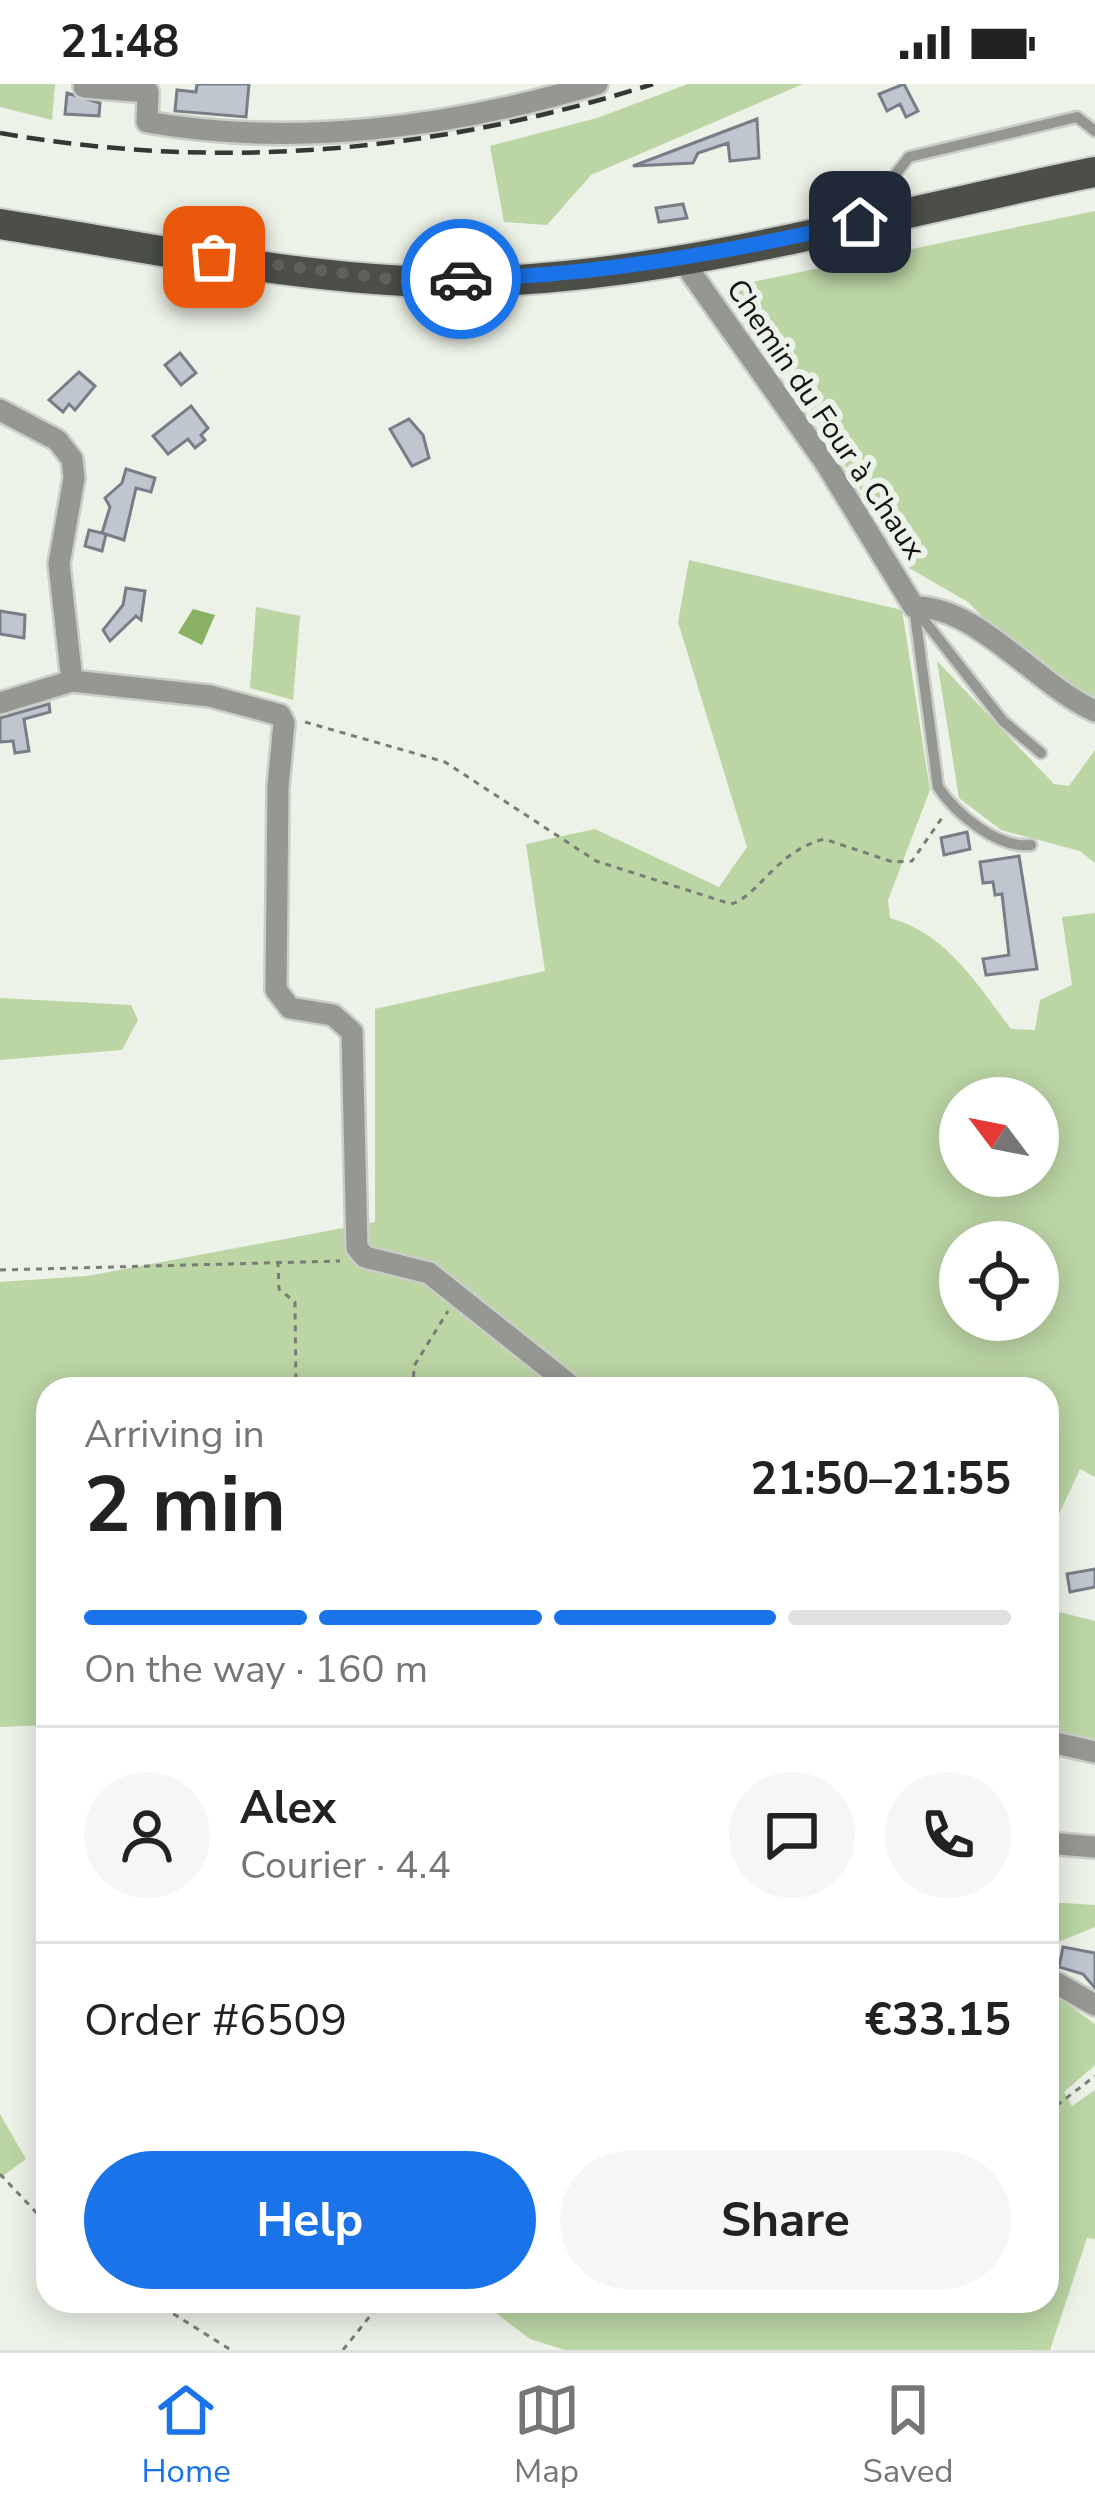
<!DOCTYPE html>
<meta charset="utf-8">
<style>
:root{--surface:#fff;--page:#f6f6f6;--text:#222;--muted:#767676;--line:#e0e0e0;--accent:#1a73e8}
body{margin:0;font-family:"Nunito Sans",sans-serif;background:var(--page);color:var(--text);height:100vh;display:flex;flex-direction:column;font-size:45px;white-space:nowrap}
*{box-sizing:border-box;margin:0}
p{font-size:39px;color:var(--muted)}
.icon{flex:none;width:66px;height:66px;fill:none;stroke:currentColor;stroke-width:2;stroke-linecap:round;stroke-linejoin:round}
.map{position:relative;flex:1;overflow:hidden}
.sheet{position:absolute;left:36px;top:1293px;width:1023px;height:936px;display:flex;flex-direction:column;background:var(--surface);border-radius:36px;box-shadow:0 6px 30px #0003}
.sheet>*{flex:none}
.needle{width:78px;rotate:302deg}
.controls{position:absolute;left:939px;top:993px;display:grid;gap:24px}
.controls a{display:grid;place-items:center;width:120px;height:120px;border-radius:50%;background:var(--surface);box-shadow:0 6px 30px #0003;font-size:60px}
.pin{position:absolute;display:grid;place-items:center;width:102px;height:102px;color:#fff;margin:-51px;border-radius:24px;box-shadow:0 6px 18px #0006}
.courier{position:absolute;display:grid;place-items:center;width:120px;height:120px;margin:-60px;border:9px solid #1a73e8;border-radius:50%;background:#fff;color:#222;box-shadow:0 3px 15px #0007}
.head em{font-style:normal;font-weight:700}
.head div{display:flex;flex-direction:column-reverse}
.head{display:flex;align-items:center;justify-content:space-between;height:204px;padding:0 48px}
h1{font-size:78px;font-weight:700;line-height:90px}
.bar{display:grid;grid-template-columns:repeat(4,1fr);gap:18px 12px;align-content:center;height:144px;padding:0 48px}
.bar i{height:15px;border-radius:9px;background:var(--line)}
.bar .active{background:var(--accent)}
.bar p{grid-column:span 4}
.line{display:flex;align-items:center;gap:30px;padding:0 48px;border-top:3px solid var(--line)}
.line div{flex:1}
.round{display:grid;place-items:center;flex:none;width:126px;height:126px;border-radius:63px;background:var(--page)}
.cta{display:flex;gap:24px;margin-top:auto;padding:24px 48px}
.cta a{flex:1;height:138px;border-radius:72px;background:var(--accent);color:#fff;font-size:48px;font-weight:700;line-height:138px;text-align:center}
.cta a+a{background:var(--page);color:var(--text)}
.status{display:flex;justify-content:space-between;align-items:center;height:84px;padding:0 60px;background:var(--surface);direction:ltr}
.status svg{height:33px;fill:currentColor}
.dock{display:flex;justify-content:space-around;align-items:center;height:168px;border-top:3px solid var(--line);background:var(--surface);font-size:33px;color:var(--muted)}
.dock a{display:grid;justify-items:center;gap:6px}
.dock .active{color:var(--accent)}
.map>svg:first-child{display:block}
.green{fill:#bbd5a4;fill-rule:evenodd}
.water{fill:#8ab162}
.building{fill:#bfc6cf;stroke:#787e87;stroke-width:3}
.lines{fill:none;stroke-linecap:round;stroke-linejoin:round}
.lane-casing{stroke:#cacec6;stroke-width:15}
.street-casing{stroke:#cacec6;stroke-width:26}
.primary-casing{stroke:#cacec6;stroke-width:34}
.path{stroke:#797d76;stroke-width:3;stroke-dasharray:6 6;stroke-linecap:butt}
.lane{stroke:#949792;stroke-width:10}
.street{stroke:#949792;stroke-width:21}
.primary{stroke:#4b4f48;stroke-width:30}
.rail{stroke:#353733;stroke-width:4.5;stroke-dasharray:18 9;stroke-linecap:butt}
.done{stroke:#5f625c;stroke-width:12;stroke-dasharray:0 21.6}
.route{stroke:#1a73e8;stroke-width:15}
.labels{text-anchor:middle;stroke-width:12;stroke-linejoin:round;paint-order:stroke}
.street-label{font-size:30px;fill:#121411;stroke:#edf2e8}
</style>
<div class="status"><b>21:48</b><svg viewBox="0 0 49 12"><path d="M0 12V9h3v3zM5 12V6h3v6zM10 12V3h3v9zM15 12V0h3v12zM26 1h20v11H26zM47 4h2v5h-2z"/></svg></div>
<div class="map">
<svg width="1095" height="2266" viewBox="0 0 1095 2266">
<rect width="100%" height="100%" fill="#edf2e8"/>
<path class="green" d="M 0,0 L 55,0 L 52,36 L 0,23 Z
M 688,0 L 803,0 L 591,91 L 547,141 L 504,138 L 490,62 L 597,34 Z
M 1095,127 L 1095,618 L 1013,564 L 968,518 L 909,484 L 733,202 Z
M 689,476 L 902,526 L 930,706 L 888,816 L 890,834 C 946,849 977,900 1011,945 L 1035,946 L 1040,916 L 1072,901 L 1062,833 L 1095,829 L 1095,1393 L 1080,1385 L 1047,1456 L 1047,1305 L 48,1305 L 48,1641 L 0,1643 L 0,1198 L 87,1192 L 375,1138 L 375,925 L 545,887 L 526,760 L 595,745 L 719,803 L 747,763 L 678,538 ZM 960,1014 L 1038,1014 L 1038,1092 L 960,1092 ZM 960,1158 L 1038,1158 L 1038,1236 L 960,1236 Z
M 256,523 L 300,532 L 293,616 L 250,604 Z
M 937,577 L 1054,700 L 1069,702 L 1095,666 L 1095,779 L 1080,767 L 1001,746 L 959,714 Z
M 0,914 L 131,921 L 138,936 L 122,966 L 0,976 Z
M 1047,1525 L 1095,1537 L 1095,1655 L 1047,1646 Z
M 1047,1818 L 1095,1821 L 1095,1843 L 1056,1859 L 1047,1895 Z
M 1047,1905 L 1095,1940 L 1095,1981 L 1064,2008 L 1072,2022 L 1095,2006 L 1095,2155 L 1087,2154 L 1050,2266 L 565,2266 L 530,2255 L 480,2217 L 1047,2217 Z
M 0,2030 L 26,2075 L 0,2094 Z"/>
<path class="water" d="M 193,525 L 215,531 L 202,561 L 178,549 Z"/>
<path class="building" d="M 197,0 L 249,0 L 246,33 L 175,27 L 177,6 L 196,8 Z
M 904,0 L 918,27 L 906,33 L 900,20 L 887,27 L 879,10 Z
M 67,9 L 100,19 L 99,32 L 65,30 Z
M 757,35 L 759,74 L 730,77 L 728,59 L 698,69 L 693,79 L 633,82 Z
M 683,120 L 687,134 L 659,138 L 656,124 Z
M 180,269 L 196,289 L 181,301 L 165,281 Z
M 79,288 L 95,302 L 75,326 L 69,320 L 63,328 L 49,316 Z
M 191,322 L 208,344 L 201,351 L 205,356 L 195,364 L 188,355 L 168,370 L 153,352 Z
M 409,335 L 423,351 L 429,374 L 412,382 L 390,345 Z
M 126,385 L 155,394 L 151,408 L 136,404 L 124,456 L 102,449 L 110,423 L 105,414 L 122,399 Z
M 89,446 L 106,450 L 102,467 L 85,462 Z
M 126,504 L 145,507 L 141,536 L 136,532 L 110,557 L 103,546 L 123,521 Z
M 0,527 L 25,531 L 24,554 L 0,550 Z
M 49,620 L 50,628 L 24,635 L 29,667 L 15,669 L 13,657 L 0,658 L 0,634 Z
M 967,748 L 970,765 L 944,771 L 941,754 Z
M 1019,772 L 1037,885 L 986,891 L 983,875 L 1009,871 L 1002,810 L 995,811 L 993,798 L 983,799 L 980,778 Z
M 1095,1485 L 1095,1503 L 1070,1508 L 1067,1490 Z
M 1063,1863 L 1095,1869 L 1095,1904 L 1083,1890 L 1059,1883 Z"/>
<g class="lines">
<g class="lane-casing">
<path id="lane" d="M 873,119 L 909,73 L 1077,33 L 1095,47
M 914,523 L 938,703 C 956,730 998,765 1031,761
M 916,526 L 1003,637 L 1041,669"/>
</g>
<g class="street-casing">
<path id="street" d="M 84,3 L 148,8 L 147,38 C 296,64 453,43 597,0
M 685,172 L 687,183 L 825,378 L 914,523 C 977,521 1036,601 1095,627
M 0,326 L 57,356 L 72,375 L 74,394 L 59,480 L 72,597
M 0,619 L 72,597 L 210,612 L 280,631 L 284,639 L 278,703 L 276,906 L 290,924 L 333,931 L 352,948 L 357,1164 L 365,1173 L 429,1189 L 575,1305
M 1047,1657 L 1095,1668
M 1047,1759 L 1095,1763
M 1051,1896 L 1095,1921"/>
</g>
<g class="primary-casing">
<path id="primary" d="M 0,140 C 134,161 270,190 405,197 C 633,208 873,132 1095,88"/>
</g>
<path class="path" d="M 305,638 L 445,678 L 596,777 L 731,820 C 759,812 775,768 824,755 L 893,778 L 912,777 L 944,731
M 278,1177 L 279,1205 L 295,1218 L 296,1305
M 0,1186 L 340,1177
M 413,1305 L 414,1282 L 448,1227
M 1047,2029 L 1095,1992
M 0,2090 L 48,2141
M 153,2217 L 231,2266
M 343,2266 L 382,2217"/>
<use href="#lane" class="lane"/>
<use href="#street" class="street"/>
<use href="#primary" class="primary"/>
<path class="rail" d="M 0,49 C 222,88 439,68 653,0"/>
</g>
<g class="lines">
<path class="done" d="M 214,173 L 406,197 L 461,195"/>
<path class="route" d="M 461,195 C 595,192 729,168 860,138"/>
</g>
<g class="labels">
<g class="street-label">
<text transform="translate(826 335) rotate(56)" y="10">Chemin du Four à Chaux</text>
</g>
</g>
</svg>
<div class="controls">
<a><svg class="needle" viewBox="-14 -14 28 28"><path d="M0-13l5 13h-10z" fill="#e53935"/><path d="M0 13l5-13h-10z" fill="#767676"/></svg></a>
<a><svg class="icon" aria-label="locate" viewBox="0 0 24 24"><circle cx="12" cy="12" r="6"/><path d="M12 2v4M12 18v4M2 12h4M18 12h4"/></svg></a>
</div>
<div class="pin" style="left:214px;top:173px;background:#ea580c"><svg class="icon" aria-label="bag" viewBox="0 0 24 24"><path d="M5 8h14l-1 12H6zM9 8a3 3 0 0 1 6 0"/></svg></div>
<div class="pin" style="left:860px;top:138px;background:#1f2937"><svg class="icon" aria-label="home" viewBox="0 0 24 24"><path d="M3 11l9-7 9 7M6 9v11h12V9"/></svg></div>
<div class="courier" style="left:461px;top:195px"><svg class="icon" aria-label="car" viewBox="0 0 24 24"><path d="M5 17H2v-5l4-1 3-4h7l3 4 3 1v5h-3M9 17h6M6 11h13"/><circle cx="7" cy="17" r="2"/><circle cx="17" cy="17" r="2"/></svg></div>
<section class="sheet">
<div class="head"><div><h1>2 min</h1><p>Arriving in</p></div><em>21:50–21:55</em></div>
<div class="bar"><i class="active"></i><i class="active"></i><i class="active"></i><i></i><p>On the way · 160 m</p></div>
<div class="line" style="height:216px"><a class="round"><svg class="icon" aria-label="person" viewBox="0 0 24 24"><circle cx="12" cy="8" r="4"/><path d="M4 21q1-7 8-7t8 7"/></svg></a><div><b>Alex</b><p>Courier · 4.4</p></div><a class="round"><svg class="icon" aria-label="chat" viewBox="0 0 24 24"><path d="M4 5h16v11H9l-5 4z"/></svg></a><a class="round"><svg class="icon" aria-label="phone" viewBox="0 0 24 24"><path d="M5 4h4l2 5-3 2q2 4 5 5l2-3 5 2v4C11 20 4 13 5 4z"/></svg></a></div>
<div class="line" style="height:156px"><div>Order #6509</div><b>€33.15</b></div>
<div class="cta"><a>Help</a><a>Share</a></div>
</section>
</div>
<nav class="dock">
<a class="active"><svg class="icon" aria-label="home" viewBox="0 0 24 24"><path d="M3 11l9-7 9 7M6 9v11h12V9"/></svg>Home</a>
<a><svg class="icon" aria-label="map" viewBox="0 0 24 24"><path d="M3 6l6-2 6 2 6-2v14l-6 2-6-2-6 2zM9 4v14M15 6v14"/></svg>Map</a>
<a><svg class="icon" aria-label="saved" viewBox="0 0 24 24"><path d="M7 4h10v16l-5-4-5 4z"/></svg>Saved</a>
</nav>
